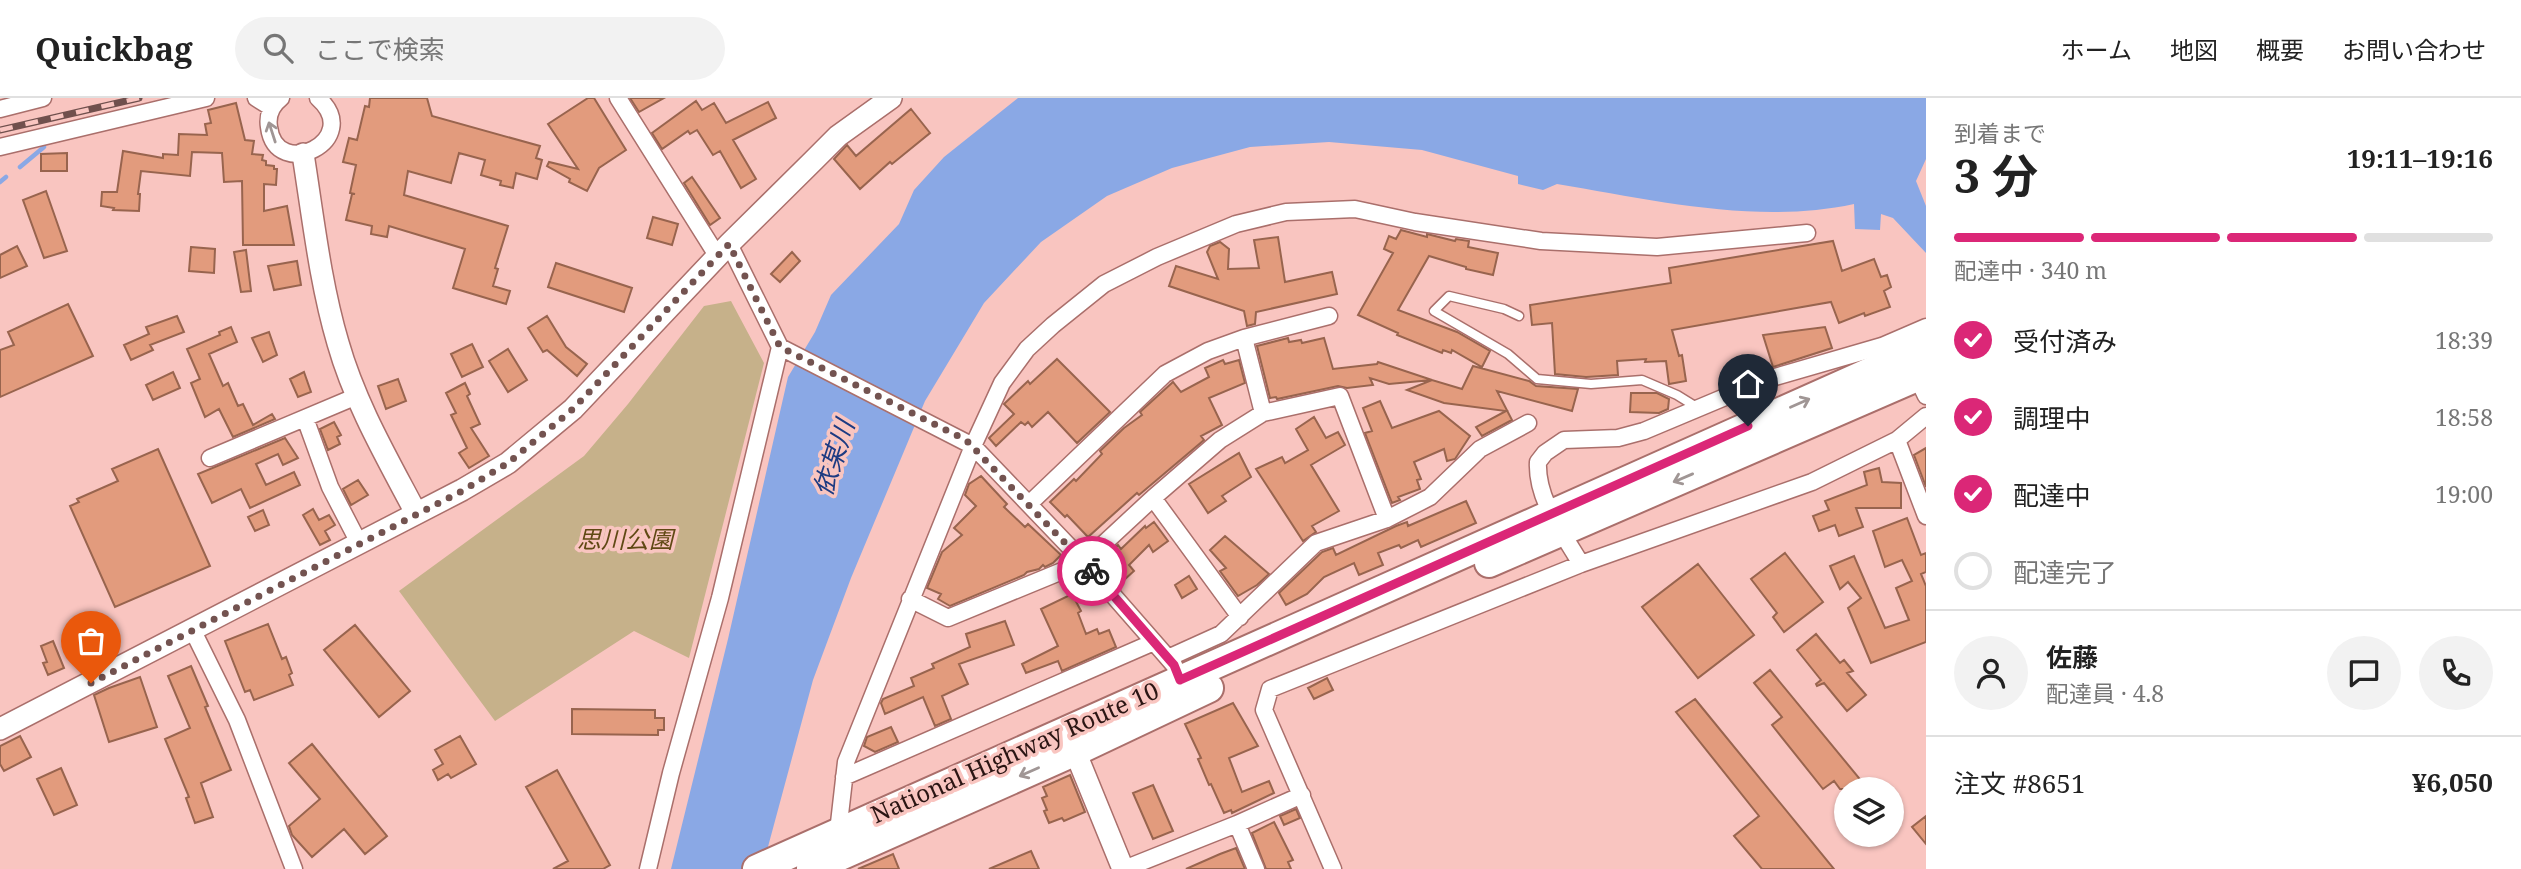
<!DOCTYPE html>
<html lang="ja">
<meta charset="utf-8">
<style>
:root{--surface:#fff;--page:#f2f2f2;--text:#222;--muted:#767676;--line:#e0e0e0;--accent:#db2777}
body{margin:0;font-family:"Noto Serif","Noto Sans JP",serif;background:var(--page);color:var(--text);height:100vh;display:flex;flex-direction:column;font-size:26px;white-space:nowrap}
*{box-sizing:border-box;margin:0}
p{font-size:23px;color:var(--muted)}
.icon{flex:none;width:38px;height:38px;fill:none;stroke:currentColor;stroke-width:2;stroke-linecap:round;stroke-linejoin:round}
.map{position:relative;flex:1;overflow:hidden}
.details{display:flex;flex-direction:column;background:var(--surface);width:595px}
.details>*{flex:none}
.fabs{position:absolute;left:1834px;top:679px;display:grid;gap:14px}
.fabs a{display:grid;place-items:center;width:70px;height:70px;border-radius:50%;background:var(--surface);box-shadow:0 2px 5px #0004;font-size:35px}
.pin{position:absolute;display:grid;place-items:center;width:60px;height:60px;color:#fff;margin:-72px -30px;border-radius:50% 50% 50% 0;rotate:-45deg;box-shadow:0 0 7px #0007}
.pin .icon{rotate:45deg}
.courier{position:absolute;display:grid;place-items:center;width:70px;height:70px;margin:-35px;border:5px solid #db2777;border-radius:50%;background:#fff;color:#222;box-shadow:0 2px 9px #0007}
.headline em{font-style:normal;font-weight:700}
.headline div{display:flex;flex-direction:column-reverse}
.headline{display:flex;align-items:center;justify-content:space-between;height:119px;padding:0 28px}
h1{font-size:46px;font-weight:700;line-height:52px}
.bar{display:grid;grid-template-columns:repeat(4,1fr);gap:10px 7px;align-content:center;height:84px;padding:0 28px}
.bar i{height:9px;border-radius:5px;background:var(--line)}
.bar .selected{background:var(--accent)}
.bar p{grid-column:span 4}
.line{display:flex;align-items:center;gap:18px;padding:0 28px;border-top:2px solid var(--line)}
.line div{flex:1}
.round{display:grid;place-items:center;flex:none;width:74px;height:74px;border-radius:37px;background:var(--page)}
ol{padding:0 28px;list-style:none}
li{display:flex;align-items:center;gap:21px;height:77px}
li p{margin-inline-start:auto}
li .icon{padding:7px;border-radius:50%;background:var(--accent);color:#fff;stroke-width:4}
li:last-child{color:var(--muted)}
li i{width:38px;height:38px;border:4px solid var(--line);border-radius:50%}
header{display:flex;align-items:center;gap:42px;box-sizing:border-box;height:98px;padding:0 35px;background:var(--surface);border-bottom:2px solid var(--line)}
header strong{font-size:33px}
nav{display:flex;gap:38px;margin-inline-start:auto;font-size:24px}
.search{width:490px;height:63px;background:var(--page);display:flex;align-items:center;gap:18px;box-sizing:border-box;padding:0 24px;border-radius:38px;color:var(--muted);font-size:26px}
main{display:flex;flex:1;min-height:0}
.map>svg:first-child{display:block}
.green{fill:#c6b18a}
.water{fill:#8aa8e5}
.lines{fill:none;stroke-linecap:round;stroke-linejoin:round}
.stream{stroke:#8aa8e5;stroke-width:4.5}
.building{fill:#e29b7d;stroke:#98644e;stroke-width:2}
.lane-casing{stroke:#aa6f6b;stroke-width:11}
.street-casing{stroke:#aa6f6b;stroke-width:19}
.secondary-casing{stroke:#aa6f6b;stroke-width:24}
.highway-casing{stroke:#aa6f6b;stroke-width:32}
.lane{stroke:#fff;stroke-width:8}
.street{stroke:#fff;stroke-width:16}
.secondary{stroke:#fff;stroke-width:21}
.highway{stroke:#fff;stroke-width:28}
.rail-casing{stroke:#70504d;stroke-width:7}
.rail{stroke:#f9c5c0;stroke-width:4.5;stroke-dasharray:13;stroke-linecap:butt}
.oneway{stroke:#a09695}
.done{stroke:#735350;stroke-width:7;stroke-dasharray:0 12.6}
.route{stroke:#db2777;stroke-width:9}
.labels{text-anchor:middle;stroke-width:7;stroke-linejoin:round;paint-order:stroke}
.park-label{font-size:24px;font-style:italic;fill:#604914;stroke:#f9c5c0}
.street-label{font-size:24px;fill:#2b1513;stroke:#f9c5c0}
.water-label{font-size:26px;font-style:italic;fill:#1d3b82;stroke:#f9c5c0}
</style>
<header>
<strong>Quickbag</strong>
<div class="search"><svg class="icon" aria-label="search" viewBox="0 0 24 24"><circle cx="10" cy="10" r="6"/><path d="M15 15l6 6"/></svg>ここで検索</div>
<nav><a>ホーム</a><a>地図</a><a>概要</a><a>お問い合わせ</a></nav>
</header>
<main>
<div class="map">
<svg width="1926" height="771" viewBox="0 0 1926 771">
<rect width="100%" height="100%" fill="#f9c5c0"/>
<path class="green" d="M 731,203 L 764,265 L 689,560 L 634,533 L 495,623 L 399,493 L 584,358 L 628,306 L 704,208 Z"/>
<path class="water" d="M 1018,0 L 1926,0 L 1926,61 L 1916,83 L 1926,108 L 1926,155 L 1893,120 L 1881,116 L 1880,132 L 1855,131 L 1854,106 C 1757,127 1654,102 1557,86 L 1543,92 L 1518,86 L 1518,78 L 1422,52 L 1329,44 L 1250,49 L 1172,70 L 1107,98 L 1041,144 L 984,205 L 925,303 L 851,480 L 813,582 L 762,771 L 671,771 L 728,541 L 788,279 L 815,234 L 831,197 L 899,126 L 914,92 L 944,59 Z"/>
<g class="lines">
<path class="stream" d="M 20,69 L 44,49
M 0,84 L 6,79"/>
</g>
<path class="building" d="M 370,0 L 427,0 L 432,18 L 540,48 L 536,60 L 542,62 L 537,81 L 516,75 L 513,90 L 500,87 L 501,83 L 481,77 L 485,62 L 459,55 L 451,85 L 408,73 L 404,97 L 508,128 L 495,170 L 498,171 L 493,188 L 510,193 L 506,206 L 453,190 L 465,151 L 389,128 L 387,139 L 371,136 L 372,128 L 346,122 L 352,96 L 355,96 L 350,95 L 356,67 L 343,64 L 349,40 L 357,42 L 365,8 L 369,9 Z
M 588,0 L 594,0 L 626,52 L 599,70 L 587,93 L 569,84 L 570,81 L 547,68 L 549,64 L 578,71 L 548,26 Z
M 630,0 L 664,0 L 639,14 Z
M 696,3 L 702,12 L 714,5 L 726,25 L 768,4 L 776,20 L 733,42 L 756,81 L 741,90 L 720,53 L 713,57 L 697,32 L 690,36 L 688,33 L 662,51 L 652,35 Z
M 236,5 L 245,42 L 254,43 L 252,56 L 263,57 L 262,62 L 266,63 L 266,67 L 274,68 L 274,71 L 277,71 L 276,87 L 264,86 L 264,113 L 287,108 L 294,147 L 243,147 L 242,83 L 224,84 L 222,55 L 192,54 L 190,78 L 141,73 L 138,96 L 140,96 L 139,113 L 113,112 L 114,110 L 101,108 L 102,94 L 117,94 L 123,53 L 163,60 L 163,56 L 178,57 L 179,36 L 207,37 L 205,26 L 211,25 L 208,12 Z
M 911,11 L 930,35 L 892,66 L 890,64 L 860,91 L 834,61 L 847,47 L 856,58 Z
M 67,55 L 67,73 L 41,73 L 41,56 Z
M 692,79 L 720,120 L 710,127 L 684,85 Z
M 46,93 L 67,153 L 44,160 L 23,102 Z
M 653,119 L 678,126 L 672,147 L 647,140 Z
M 1401,132 L 1427,139 L 1427,136 L 1455,143 L 1456,141 L 1469,143 L 1468,149 L 1498,155 L 1493,177 L 1466,171 L 1466,169 L 1429,158 L 1398,212 L 1457,234 L 1490,253 L 1482,269 L 1452,252 L 1451,255 L 1443,252 L 1442,255 L 1397,237 L 1398,235 L 1358,217 L 1393,155 L 1384,151 L 1389,138 L 1396,141 Z
M 1278,139 L 1285,184 L 1332,174 L 1337,196 L 1256,214 L 1255,226 L 1247,228 L 1244,213 L 1169,188 L 1176,168 L 1218,181 L 1207,154 L 1210,148 L 1220,144 L 1229,151 L 1228,171 L 1259,170 L 1254,142 Z
M 1833,143 L 1842,173 L 1874,161 L 1881,179 L 1887,177 L 1891,189 L 1884,193 L 1890,209 L 1865,218 L 1864,215 L 1839,225 L 1831,204 L 1672,232 L 1679,258 L 1682,257 L 1686,283 L 1669,286 L 1666,263 L 1645,264 L 1646,261 L 1617,263 L 1618,277 L 1586,279 L 1555,276 L 1552,225 L 1532,227 L 1530,207 L 1671,185 L 1669,170 Z
M 17,148 L 27,168 L 0,180 L 0,157 Z
M 191,149 L 215,151 L 214,175 L 189,173 Z
M 246,152 L 251,193 L 241,194 L 234,154 Z
M 792,154 L 800,163 L 780,184 L 771,176 Z
M 297,163 L 301,187 L 274,192 L 268,168 Z
M 556,165 L 632,190 L 624,214 L 548,189 Z
M 68,206 L 93,258 L 0,299 L 0,252 L 14,247 L 8,234 Z
M 177,218 L 184,234 L 150,247 L 153,252 L 131,262 L 124,247 L 149,236 L 146,229 Z
M 547,218 L 566,249 L 587,266 L 577,278 L 547,252 L 543,254 L 528,230 Z
M 231,229 L 237,244 L 209,256 L 223,288 L 228,285 L 238,308 L 243,306 L 253,327 L 272,316 L 275,321 L 233,339 L 219,311 L 205,319 L 191,285 L 200,281 L 187,251 L 220,237 L 219,234 Z
M 1825,229 L 1832,250 L 1773,269 L 1763,237 Z
M 269,234 L 277,257 L 263,264 L 252,240 Z
M 1288,240 L 1289,244 L 1301,242 L 1302,245 L 1324,240 L 1333,271 L 1377,266 L 1378,264 L 1432,282 L 1389,286 L 1370,280 L 1373,287 L 1347,290 L 1338,288 L 1277,301 L 1276,299 L 1270,300 L 1257,248 Z
M 472,246 L 483,269 L 462,279 L 451,256 Z
M 508,251 L 527,282 L 508,294 L 489,263 Z
M 1057,261 L 1110,314 L 1077,345 L 1048,314 L 1032,329 L 1028,324 L 1025,327 L 1021,324 L 996,348 L 989,340 L 1014,316 L 1004,306 L 1028,283 L 1030,286 Z
M 1223,262 L 1225,266 L 1239,262 L 1245,285 L 1209,300 L 1222,327 L 1201,338 L 1204,342 L 1139,397 L 1137,395 L 1088,439 L 1067,417 L 1065,419 L 1050,404 L 1074,381 L 1076,383 L 1102,356 L 1100,353 L 1124,330 L 1142,317 L 1140,314 L 1173,284 L 1181,294 L 1209,279 L 1205,270 Z
M 1473,268 L 1529,283 L 1536,288 L 1578,291 L 1572,313 L 1497,293 L 1512,322 L 1482,338 L 1476,329 L 1506,313 L 1444,305 L 1407,292 L 1432,282 L 1462,291 Z
M 173,274 L 180,290 L 153,302 L 146,287 Z
M 304,274 L 311,294 L 298,299 L 290,281 Z
M 398,281 L 406,303 L 386,311 L 378,288 Z
M 465,285 L 470,296 L 467,298 L 480,326 L 471,330 L 489,358 L 469,370 L 459,355 L 467,350 L 451,317 L 456,315 L 446,295 Z
M 1631,295 L 1657,295 L 1669,301 L 1668,311 L 1659,315 L 1630,314 Z
M 1380,303 L 1392,330 L 1439,313 L 1470,338 L 1455,361 L 1447,363 L 1444,351 L 1414,364 L 1421,381 L 1417,382 L 1420,391 L 1398,399 L 1400,402 L 1392,405 L 1365,335 L 1372,333 L 1363,310 Z
M 1314,319 L 1326,340 L 1338,334 L 1345,347 L 1311,367 L 1339,413 L 1312,428 L 1316,434 L 1303,443 L 1256,371 L 1282,359 L 1285,365 L 1308,352 L 1296,331 Z
M 334,324 L 341,337 L 337,339 L 340,346 L 328,352 L 320,331 Z
M 285,340 L 298,360 L 283,367 L 278,356 L 256,366 L 266,387 L 294,374 L 300,387 L 250,410 L 241,391 L 212,405 L 198,376 Z
M 1926,350 L 1926,389 L 1914,357 Z
M 158,351 L 210,468 L 115,509 L 70,408 L 79,404 L 77,401 L 118,383 L 112,371 Z
M 1239,355 L 1251,379 L 1222,398 L 1226,403 L 1208,415 L 1189,386 Z
M 1879,370 L 1882,384 L 1901,385 L 1901,410 L 1856,410 L 1863,429 L 1839,438 L 1835,427 L 1819,433 L 1813,418 L 1829,412 L 1825,403 L 1867,387 L 1864,374 Z
M 981,378 L 1007,406 L 1004,409 L 1025,429 L 1028,426 L 1061,457 L 1053,465 L 1045,469 L 1043,467 L 1039,471 L 1027,474 L 1024,477 L 950,508 L 938,501 L 941,496 L 927,490 L 942,454 L 962,437 L 954,430 L 976,408 L 965,397 L 969,386 Z
M 358,382 L 368,397 L 351,407 L 343,391 Z
M 1466,403 L 1476,425 L 1421,449 L 1418,442 L 1401,450 L 1399,447 L 1378,455 L 1383,467 L 1359,477 L 1354,465 L 1324,479 L 1307,496 L 1286,507 L 1279,495 L 1322,454 L 1333,450 L 1336,457 L 1396,428 L 1407,424 L 1408,428 Z
M 313,411 L 319,422 L 329,417 L 335,427 L 325,433 L 330,442 L 320,447 L 303,417 Z
M 263,412 L 269,427 L 255,433 L 248,419 Z
M 1907,420 L 1921,457 L 1926,455 L 1926,474 L 1921,476 L 1926,488 L 1926,544 L 1871,565 L 1848,510 L 1861,500 L 1848,484 L 1840,491 L 1830,468 L 1854,458 L 1885,530 L 1909,522 L 1896,490 L 1912,483 L 1902,462 L 1885,469 L 1873,433 Z
M 1154,424 L 1168,443 L 1153,454 L 1149,447 L 1129,467 L 1134,473 L 1124,482 L 1103,460 L 1118,447 L 1121,451 L 1145,428 L 1146,430 Z
M 1225,438 L 1269,476 L 1257,487 L 1238,498 L 1220,473 L 1226,470 L 1210,452 Z
M 1785,455 L 1823,504 L 1784,534 L 1773,519 L 1777,515 L 1751,481 Z
M 1698,466 L 1754,537 L 1698,580 L 1642,509 Z
M 1189,478 L 1197,491 L 1182,500 L 1175,487 Z
M 1072,496 L 1081,513 L 1078,515 L 1086,536 L 1097,531 L 1099,536 L 1109,532 L 1116,549 L 1062,573 L 1058,563 L 1026,575 L 1022,566 L 1058,548 L 1041,511 Z
M 1005,523 L 1014,547 L 959,566 L 968,586 L 942,598 L 951,621 L 935,628 L 923,599 L 885,616 L 881,605 L 883,601 L 914,588 L 911,580 L 934,570 L 932,566 L 970,549 L 966,536 Z
M 268,526 L 282,561 L 286,559 L 292,575 L 289,577 L 293,587 L 254,602 L 250,592 L 245,594 L 225,543 Z
M 355,527 L 410,593 L 379,619 L 324,552 Z
M 1816,536 L 1840,565 L 1844,562 L 1853,573 L 1847,575 L 1866,597 L 1847,613 L 1824,585 L 1817,588 L 1816,586 L 1821,582 L 1797,552 Z
M 53,543 L 64,570 L 48,577 L 43,565 L 47,564 L 41,548 Z
M 191,568 L 208,608 L 205,609 L 231,672 L 201,685 L 213,719 L 195,725 L 186,700 L 189,699 L 165,641 L 190,630 L 168,578 Z
M 1770,572 L 1868,691 L 1840,691 L 1834,683 L 1823,691 L 1772,627 L 1782,619 L 1754,585 Z
M 140,579 L 157,629 L 109,644 L 94,597 L 109,590 Z
M 1327,580 L 1333,592 L 1314,601 L 1308,590 Z
M 1695,601 L 1834,771 L 1762,771 L 1734,738 L 1759,718 L 1676,614 Z
M 1233,605 L 1258,648 L 1229,660 L 1242,694 L 1269,683 L 1274,695 L 1232,715 L 1231,712 L 1224,715 L 1211,686 L 1209,687 L 1198,661 L 1201,660 L 1185,626 Z
M 572,611 L 655,612 L 655,620 L 664,620 L 664,632 L 658,632 L 658,637 L 572,636 Z
M 891,629 L 898,644 L 875,654 L 864,648 L 867,639 Z
M 20,638 L 31,659 L 4,673 L 0,666 L 0,648 Z
M 460,638 L 476,666 L 451,680 L 448,676 L 438,682 L 433,672 L 443,666 L 435,652 Z
M 312,646 L 387,738 L 365,756 L 344,731 L 312,759 L 292,737 L 289,728 L 320,701 L 289,665 Z
M 61,670 L 77,707 L 54,717 L 37,681 Z
M 557,672 L 610,767 L 603,771 L 553,771 L 568,763 L 526,689 Z
M 1070,677 L 1085,714 L 1064,723 L 1062,720 L 1049,725 L 1044,713 L 1047,712 L 1042,700 L 1047,698 L 1043,689 Z
M 1153,687 L 1173,733 L 1153,741 L 1133,695 Z
M 1296,711 L 1300,720 L 1284,727 L 1280,718 Z
M 1926,718 L 1926,746 L 1912,729 Z
M 1274,724 L 1293,762 L 1288,764 L 1291,771 L 1266,771 L 1252,735 Z
M 1236,750 L 1245,771 L 1186,771 L 1220,756 Z
M 1031,753 L 1039,771 L 989,771 Z
M 893,756 L 899,771 L 858,771 Z"/>
<g class="lines">
<g class="lane-casing">
<path id="lane" d="M 1519,218 L 1504,211 L 1449,198 L 1434,213 L 1508,256 L 1537,281 L 1591,286 L 1642,282 L 1677,297 L 1698,310"/>
</g>
<g class="street-casing">
<path id="street" d="M 256,0 L 272,10
M 281,0 C 272,7 267,17 269,29 C 276,85 365,42 318,0
M 618,0 L 718,159
M 0,11 L 43,0
M 0,49 L 206,0
M 729,146 L 780,249 L 973,348 L 1084,464 L 1154,544 L 1174,567 L 1182,588
M 1244,240 L 1329,218
M 1917,279 L 1926,298
M 1263,315 L 1340,298 L 1387,421
M 305,320 L 330,389 L 359,445
M 1897,342 L 1926,418
M 210,360 L 357,298
M 1153,400 L 1240,519
M 1581,466 C 1563,435 1536,401 1538,364 L 1545,355 L 1564,342 L 1618,340 L 1644,333 L 1768,281 L 1882,248 L 1926,229
M 910,501 L 948,520 L 1084,464 L 1153,400 L 1220,342 L 1263,315 L 1244,240 L 1208,253 L 1165,276 L 1029,406
M 193,533 L 237,622 L 294,771
M 1168,560 L 1221,536 L 1316,445 L 1387,421 L 1430,399 L 1480,351 L 1528,325
M 844,679 L 1154,544
M 1237,726 L 1256,771
M 838,734 L 846,664 L 973,348 L 1002,285 L 1027,251 L 1053,227 L 1104,186 L 1157,159 L 1236,126 L 1286,114 L 1355,111 L 1415,124 L 1541,143 L 1657,149 L 1807,135
M 648,771 L 671,675 L 720,500 L 780,249
M 1124,771 L 1237,726 L 1302,697
M 1333,771 L 1264,612 L 1270,591 L 1581,466 L 1812,384 L 1897,342 L 1926,318"/>
</g>
<g class="secondary-casing">
<path id="secondary" d="M 303,56 C 313,119 320,184 338,245 C 355,305 387,360 416,415
M 0,631 L 462,392 L 508,365 L 573,311 L 729,146 L 814,62 L 838,38 L 891,0
M 1070,641 L 1123,771"/>
</g>
<g class="highway-casing">
<path id="highway" d="M 1489,465 L 1926,275
M 757,771 L 1926,249
M 811,771 L 1076,653 L 1209,590"/>
</g>
<use href="#lane" class="lane"/>
<use href="#street" class="street"/>
<use href="#secondary" class="secondary"/>
<use href="#highway" class="highway"/>
<g class="rail-casing">
<path id="rail" d="M 0,32 L 139,0"/>
</g>
<use href="#rail" class="rail"/>
</g>
<defs><path id="oneway-shaft" d="M-6 0H5M1.5-3L5.5 0L1.5 3" fill="none" stroke-width="1.6" stroke-linecap="round" stroke-linejoin="round" transform="scale(1.75)"/></defs>
<g class="oneway">
<use href="#oneway-shaft" transform="translate(272 34) rotate(-108)"/>
<use href="#oneway-shaft" transform="translate(1800 305) rotate(-24)"/>
<use href="#oneway-shaft" transform="translate(1683 380) rotate(157)"/>
<use href="#oneway-shaft" transform="translate(1029 674) rotate(156)"/>
</g>
<g class="lines">
<path class="done" d="M 91,585 L 462,393 L 508,365 L 573,311 L 729,146 L 780,249 L 966,342 L 1092,473"/>
<path class="route" d="M 1092,473 L 1174,567 L 1180,582 L 1748,328"/>
</g>
<g class="labels">
<g class="park-label">
<text x="625" y="450">思川公園</text>
</g>
<g class="street-label">
<text transform="translate(1015 655) rotate(-24)" y="8">National Highway Route 10</text>
</g>
<g class="water-label">
<text transform="translate(834 360) rotate(-72)" y="9">依某川</text>
</g>
</g>
</svg>
<div class="fabs">
<a><svg class="icon" aria-label="layers" viewBox="0 0 24 24"><path d="M12 4l9 5-9 5-9-5zM3 14l9 5 9-5"/></svg></a>
</div>
<div class="pin" style="left:91px;top:585px;background:#ea580c"><svg class="icon" aria-label="bag" viewBox="0 0 24 24"><path d="M5 8h14l-1 12H6zM9 8a3 3 0 0 1 6 0"/></svg></div>
<div class="pin" style="left:1748px;top:328px;background:#1f2937"><svg class="icon" aria-label="home" viewBox="0 0 24 24"><path d="M3 11l9-7 9 7M6 9v11h12V9"/></svg></div>
<div class="courier" style="left:1092px;top:473px"><svg class="icon" aria-label="bike" viewBox="0 0 24 24"><circle cx="6" cy="16" r="4"/><circle cx="18" cy="16" r="4"/><path d="M6 16l4-8h5l3 8M10 8l3 8H6M13 5h3"/></svg></div>
</div>
<section class="details">
<div class="headline"><div><h1>3 分</h1><p>到着まで</p></div><em>19:11–19:16</em></div>
<div class="bar"><i class="selected"></i><i class="selected"></i><i class="selected"></i><i></i><p>配達中 · 340 m</p></div>
<ol>
<li><svg class="icon" aria-label="check" viewBox="0 0 24 24"><path d="M5 12l5 5 9-10"/></svg>受付済み<p>18:39</p></li>
<li><svg class="icon" aria-label="check" viewBox="0 0 24 24"><path d="M5 12l5 5 9-10"/></svg>調理中<p>18:58</p></li>
<li><svg class="icon" aria-label="check" viewBox="0 0 24 24"><path d="M5 12l5 5 9-10"/></svg>配達中<p>19:00</p></li>
<li><i></i>配達完了</li>
</ol>
<div class="line" style="height:126px"><a class="round"><svg class="icon" aria-label="person" viewBox="0 0 24 24"><circle cx="12" cy="8" r="4"/><path d="M4 21q1-7 8-7t8 7"/></svg></a><div><b>佐藤</b><p>配達員 · 4.8</p></div><a class="round"><svg class="icon" aria-label="chat" viewBox="0 0 24 24"><path d="M4 5h16v11H9l-5 4z"/></svg></a><a class="round"><svg class="icon" aria-label="phone" viewBox="0 0 24 24"><path d="M5 4h4l2 5-3 2q2 4 5 5l2-3 5 2v4C11 20 4 13 5 4z"/></svg></a></div>
<div class="line" style="height:91px"><div>注文 #8651</div><b>¥6,050</b></div>
</section>
</main>
